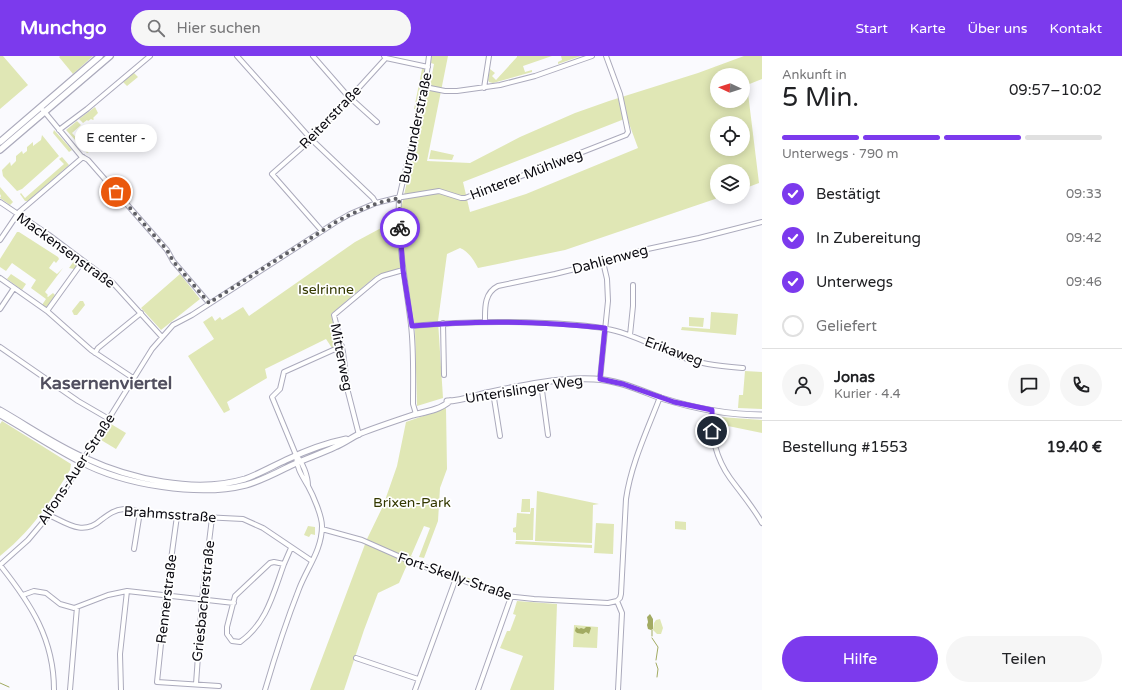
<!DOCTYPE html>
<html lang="de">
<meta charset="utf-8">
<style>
:root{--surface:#fff;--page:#f6f6f6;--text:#202124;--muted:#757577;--line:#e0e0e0;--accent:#7c3aed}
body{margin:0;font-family:"Varela Round",sans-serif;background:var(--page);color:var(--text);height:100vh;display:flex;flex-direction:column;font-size:15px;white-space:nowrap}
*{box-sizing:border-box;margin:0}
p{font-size:13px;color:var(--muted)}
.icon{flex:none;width:22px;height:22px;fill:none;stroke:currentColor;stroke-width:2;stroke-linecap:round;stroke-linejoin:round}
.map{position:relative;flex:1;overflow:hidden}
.details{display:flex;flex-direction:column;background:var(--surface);width:360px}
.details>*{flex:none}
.needle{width:26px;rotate:274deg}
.tools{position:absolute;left:710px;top:12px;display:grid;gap:8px}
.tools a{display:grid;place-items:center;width:40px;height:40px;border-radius:50%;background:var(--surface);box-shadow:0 2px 10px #0003;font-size:20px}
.pin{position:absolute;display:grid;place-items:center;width:34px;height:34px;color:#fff;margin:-17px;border:2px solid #fff;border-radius:50%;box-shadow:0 1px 4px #0007}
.courier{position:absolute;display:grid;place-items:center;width:40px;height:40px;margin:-20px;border:3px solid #7c3aed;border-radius:50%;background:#fff;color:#222;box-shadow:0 1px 5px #0007}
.bubble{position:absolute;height:28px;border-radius:14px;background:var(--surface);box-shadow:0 2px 10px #0003;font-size:13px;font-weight:600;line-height:28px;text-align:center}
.head em{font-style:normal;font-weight:600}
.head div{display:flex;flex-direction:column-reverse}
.head{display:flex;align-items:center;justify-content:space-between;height:68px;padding:0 20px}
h1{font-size:26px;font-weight:600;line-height:30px}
.bar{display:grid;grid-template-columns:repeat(4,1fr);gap:6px 4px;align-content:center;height:48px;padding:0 20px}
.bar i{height:5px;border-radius:3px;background:var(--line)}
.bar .on{background:var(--accent)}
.bar p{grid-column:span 4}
.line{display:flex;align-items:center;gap:10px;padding:0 20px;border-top:1px solid var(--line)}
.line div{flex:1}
.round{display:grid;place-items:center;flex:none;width:42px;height:42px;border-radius:21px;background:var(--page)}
ol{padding:0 20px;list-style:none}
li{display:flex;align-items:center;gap:12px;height:44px}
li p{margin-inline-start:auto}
li .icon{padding:4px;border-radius:50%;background:var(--accent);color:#fff;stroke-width:4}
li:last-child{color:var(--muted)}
li i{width:22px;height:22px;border:2px solid var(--line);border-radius:50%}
.cta{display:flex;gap:8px;margin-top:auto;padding:8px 20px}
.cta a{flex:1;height:46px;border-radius:24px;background:var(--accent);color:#fff;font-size:16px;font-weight:600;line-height:46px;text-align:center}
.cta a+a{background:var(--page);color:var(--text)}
header{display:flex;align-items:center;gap:24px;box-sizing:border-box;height:56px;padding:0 20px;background:var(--accent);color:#fff}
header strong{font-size:19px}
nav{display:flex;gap:22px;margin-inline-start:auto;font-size:14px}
.search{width:280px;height:36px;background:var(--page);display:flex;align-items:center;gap:10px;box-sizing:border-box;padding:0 14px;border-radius:22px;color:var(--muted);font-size:15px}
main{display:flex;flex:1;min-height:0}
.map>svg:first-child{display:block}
.green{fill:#e0e7b5;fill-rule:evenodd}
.water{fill:#a2ab62}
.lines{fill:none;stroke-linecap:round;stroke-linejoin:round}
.stream{stroke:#a2ab62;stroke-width:1}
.minor-casing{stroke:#abaabc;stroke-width:6}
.tertiary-casing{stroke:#abaabc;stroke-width:7}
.secondary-casing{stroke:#abaabc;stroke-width:8}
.minor{stroke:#fff;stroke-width:4}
.tertiary{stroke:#fff;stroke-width:5}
.secondary{stroke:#fff;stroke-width:5.5}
.done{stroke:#5f5f65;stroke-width:4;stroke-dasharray:0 7.2}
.route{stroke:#7c3aed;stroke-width:5}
.labels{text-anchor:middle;stroke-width:3.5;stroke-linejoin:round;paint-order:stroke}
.street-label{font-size:14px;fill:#0c0b12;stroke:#fff}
.park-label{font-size:14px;fill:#343900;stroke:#fff}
.district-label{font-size:18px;font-weight:bold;fill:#514f5f;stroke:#fff}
</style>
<header>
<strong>Munchgo</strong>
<div class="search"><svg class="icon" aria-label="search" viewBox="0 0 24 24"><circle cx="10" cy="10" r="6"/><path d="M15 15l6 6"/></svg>Hier suchen</div>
<nav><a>Start</a><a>Karte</a><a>Über uns</a><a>Kontakt</a></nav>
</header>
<main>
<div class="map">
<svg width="762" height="634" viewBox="0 0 762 634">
<rect width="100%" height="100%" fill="#fafafe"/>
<path class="green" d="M 0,0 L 3,0 L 28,29 L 0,53 Z
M 60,0 L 93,0 L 73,18 L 59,1 Z
M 432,0 L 448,0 L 427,105 L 470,107 L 520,81 L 575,57 L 609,45 L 698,17 L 744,0 L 762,0 L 762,23 L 747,29 L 759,127 L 743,133 L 743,115 L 717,115 L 717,141 L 721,141 L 565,194 L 478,212 C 473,203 469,196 460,192 L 447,198 L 438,265 L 443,342 L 417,350 L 415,274 L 403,195 L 401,153 L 426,38 L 430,29 L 434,8 L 431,7 ZM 717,19 L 743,19 L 743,45 L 717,45 ZM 627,62 L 638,92 L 526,138 L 470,156 L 463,126 ZM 717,67 L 743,67 L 743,93 L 717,93 Z
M 517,0 L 552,0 L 523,10 L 525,16 L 532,14 L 532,16 L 493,27 L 489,26 L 488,24 L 490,13 L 495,17 L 492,20 L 496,24 L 517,1 Z
M 561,0 L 581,0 L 558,8 L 558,6 L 562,4 Z
M 422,13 L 425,13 L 416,53 L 414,53 Z
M 134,17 L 138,21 L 127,30 L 123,26 Z
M 95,51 L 98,57 L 93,62 L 94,63 L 93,64 L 91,63 L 88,65 L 87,64 L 83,67 L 79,63 Z
M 77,65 L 81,69 L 72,77 L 89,96 L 87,97 L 66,74 Z
M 54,74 L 72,94 L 69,96 L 53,77 Z
M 42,79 L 59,100 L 22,133 L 17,135 L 3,120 L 2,114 L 10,106 L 11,110 L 16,105 L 16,100 L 22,95 L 23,98 L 27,95 L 27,91 L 33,86 L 33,90 L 41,84 Z
M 431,94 L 454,99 L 452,104 L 429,103 Z
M 62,101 L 69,109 L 28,145 L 25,145 L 20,138 L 21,137 L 25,142 L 64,108 L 59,103 Z
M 0,131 L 13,146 L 10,149 L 0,142 L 1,140 L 0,138 Z
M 396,167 L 401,212 L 382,218 L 376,220 L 331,258 L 338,288 L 332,292 L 326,283 L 265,313 L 267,322 L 227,346 L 230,354 L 224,357 L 188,300 L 214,283 L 203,266 L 212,260 L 215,265 L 220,261 L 222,264 L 243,251 L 249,260 L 355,186 L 383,171 Z
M 17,176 L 19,176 L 58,201 L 59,203 L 56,207 L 54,205 L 49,212 L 57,218 L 63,212 L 45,236 L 48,239 L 47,240 L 48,241 L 53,237 L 55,239 L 46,252 L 42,249 L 46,243 L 31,232 L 36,224 L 12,207 L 6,215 L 0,211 L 0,203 Z
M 70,199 L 79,206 L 74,213 L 69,212 L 74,205 L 68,201 Z
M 11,218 L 26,228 L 22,234 L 7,223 Z
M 180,218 L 200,243 L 161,274 L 141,252 Z
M 80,245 L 83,245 L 85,249 L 77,259 L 74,259 L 72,255 Z
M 711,256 L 738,258 L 736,279 L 681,274 L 682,271 L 710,273 Z
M 689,261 L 704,262 L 703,271 L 689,270 Z
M 745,315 L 762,316 L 762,353 L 738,352 L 739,339 L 743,339 Z
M 446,352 L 447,413 L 440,432 L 438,465 L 424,502 L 419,501 L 430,472 L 424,470 L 411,500 L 413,501 L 410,502 L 399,527 L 378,537 L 364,574 L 344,634 L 310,634 L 367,483 L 383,450 L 397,410 L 406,366 Z
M 720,361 L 762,364 L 762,377 L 728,370 L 716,372 L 716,367 Z
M 2,365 L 71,408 L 70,414 C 49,448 31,475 0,500 L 0,368 Z
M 111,368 L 126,377 L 116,393 L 101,384 Z
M 286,406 L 259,421 L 240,427 L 215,432 L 147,426 L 124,420 L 93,409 L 93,408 L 148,425 L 224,429 Z
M 537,435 L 599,448 L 593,449 L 592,487 L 535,485 Z
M 522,443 L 530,443 L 530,456 L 521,456 Z
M 531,452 L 534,452 L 533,484 L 516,484 L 516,477 L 513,476 L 513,472 L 516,471 L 517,457 L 530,458 Z
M 675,465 L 686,466 L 686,474 L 675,473 Z
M 596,467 L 614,468 L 613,498 L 594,497 Z
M 308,470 L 315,471 L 315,479 L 311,478 L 309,481 L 304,479 Z
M 516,485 L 592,489 L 592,492 L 515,488 Z
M 447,514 L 479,526 L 476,527 L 446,516 Z
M 517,545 L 557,548 L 554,634 L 510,634 L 523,600 L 500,592 L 507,575 L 510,575 L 516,559 L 513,558 Z
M 660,563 L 663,572 L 661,578 L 657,578 L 653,574 L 654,567 L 656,564 Z
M 574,569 L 598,571 L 597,592 L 573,591 Z"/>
<path class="water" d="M 650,558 L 653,563 L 653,573 L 651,574 L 648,573 L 647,569 L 648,566 L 647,561 Z
M 576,571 L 579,573 L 581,572 L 584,573 L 586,571 L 590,571 L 591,572 L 589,578 L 586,576 L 583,578 L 577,577 L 575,575 Z"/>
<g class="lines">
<path class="stream" d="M 652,574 L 652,580
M 652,582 L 658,591 L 656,604
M 656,607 L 658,613 L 657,621
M 0,627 L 9,631"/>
<g class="minor-casing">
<path id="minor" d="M 237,0 L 311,83 L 373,142 L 376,147
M 313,0 L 347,39 L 377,66
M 384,0 L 386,2 L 428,11
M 425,31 L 445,35 L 457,35 L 500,29 L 535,20 L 592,0
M 484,32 L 489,0
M 43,54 L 81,100 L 88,104 L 167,194 L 173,205 L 209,247
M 59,74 L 87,53 L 150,0
M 0,146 L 49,179 L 113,227 L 162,281
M 322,175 L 272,118 L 315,80 L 386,2
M 0,184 L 19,156 L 83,101
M 0,222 L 47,255 L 91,294 L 133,322
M 0,253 L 14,232
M 47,255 L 83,205
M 485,265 C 485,252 484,237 498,230 L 555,218 L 603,206 L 643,194 L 699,182 L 762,166
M 443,267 L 444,319
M 411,270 C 456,266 500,265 545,267 C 567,268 591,269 612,274 C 634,279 654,290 674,298 C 696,308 720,310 743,312
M 630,279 L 633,250 L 633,229
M 0,291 L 78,345 L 109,363
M 95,297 L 98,292 L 141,257
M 600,323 L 608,245 L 607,223 L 603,206
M 541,327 L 548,379
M 493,336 L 500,380
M 712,354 C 709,377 717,404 730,422 C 741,437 753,451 762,467
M 416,358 L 413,348 C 413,322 414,295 411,269 C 406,227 397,184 399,142 L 425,31 L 429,0
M 359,379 L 348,336 L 343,296 L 334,259 L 377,223 L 382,220 L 403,214
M 308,430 C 308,420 303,407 296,399 L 272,341 L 280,333 L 284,316 L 342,290
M 49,459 C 68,468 83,480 101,464 C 109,458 114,454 124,453 L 163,459 L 243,463 L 263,472 L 312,505
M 177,460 L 166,540 L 157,626 L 219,630
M 322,473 L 362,484 L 414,507 L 506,540 L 534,543 L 608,547 L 617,545
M 134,493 L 140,456
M 274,506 L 284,508 C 273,538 267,567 240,586 L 232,585 L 227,578 L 227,571 L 235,540 L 270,507 Z
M 284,508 L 291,492
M 0,509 L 28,484 L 49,459 L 152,293 L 173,269 L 192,259 L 336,166 L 350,158 L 376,147 L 396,142 L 439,135 L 461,142 L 465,142 L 626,79 L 628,76 L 620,38 L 606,0
M 0,509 C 31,548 54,583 54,634
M 23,539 L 34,535 L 46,537 L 60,548 L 74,552 L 108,539 L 127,535 L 234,547
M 617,545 L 620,542 L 621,538 L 626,443 C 631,408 647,375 660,341
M 617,545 L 622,557 L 618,634
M 356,602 L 418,623
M 196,628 L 202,543 L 212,462
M 70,634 L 77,551
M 121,634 L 120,598 L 127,535
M 265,634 C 275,600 286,566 299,533 C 307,512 322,494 322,470 C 322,460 313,439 308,430 C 302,420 296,411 296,399
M 415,634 L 456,522
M 478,634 L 511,541"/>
</g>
<g class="tertiary-casing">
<path id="tertiary" d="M 447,345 C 460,345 474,340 486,337 C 519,330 560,321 594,323 C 618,324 639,334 661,342 C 693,352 728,359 762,359
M 0,354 C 28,370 55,389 85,402 C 130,423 195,438 245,423 C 259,418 273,410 286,404 C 305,395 326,387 346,383
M 0,359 C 27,374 53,392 81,406 C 124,429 199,441 246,429 C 261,425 276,417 290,410 C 305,403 320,398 335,391 C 343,388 351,382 359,378 C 377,371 395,365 413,359 C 425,356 440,354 450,345"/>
</g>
<g class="secondary-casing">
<path id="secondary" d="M 0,86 L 100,0
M 0,94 L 110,0"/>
</g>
<use href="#minor" class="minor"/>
<use href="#tertiary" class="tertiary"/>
<use href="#secondary" class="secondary"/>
</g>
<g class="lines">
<path class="done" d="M 116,136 L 167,194 L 173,205 L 209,247 L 336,166 C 356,155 376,146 399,142 L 400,172"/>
<path class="route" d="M 400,172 L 403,214 L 412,270 C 478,264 539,265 605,272 L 600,323 L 623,328 L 674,346 L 712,354 L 712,375"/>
</g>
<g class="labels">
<g class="street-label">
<text transform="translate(330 61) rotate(-46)" y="5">Reiterstraße</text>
<text transform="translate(415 72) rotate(-78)" y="5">Burgunderstraße</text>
<text transform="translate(526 118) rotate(-21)" y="5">Hinterer Mühlweg</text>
<text transform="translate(66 194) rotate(36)" y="5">Mackensenstraße</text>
<text transform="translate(610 203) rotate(-15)" y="5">Dahlienweg</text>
<text transform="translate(674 295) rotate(20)" y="5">Erikaweg</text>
<text transform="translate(342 301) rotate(79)" y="5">Mitterweg</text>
<text transform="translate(524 333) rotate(-9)" y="5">Unterislinger Weg</text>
<text transform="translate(76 413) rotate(-57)" y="5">Alfons-Auer-Straße</text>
<text transform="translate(170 458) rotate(4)" y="5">Brahmsstraße</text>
<text transform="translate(455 520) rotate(19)" y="5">Fort-Skelly-Straße</text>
<text transform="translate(166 543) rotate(-83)" y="5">Rennerstraße</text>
<text transform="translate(203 545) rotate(-84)" y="5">Griesbacherstraße</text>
</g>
<g class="park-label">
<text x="326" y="238">Iselrinne</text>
<text x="412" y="451">Brixen-Park</text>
</g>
<g class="district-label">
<text x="106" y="333">Kasernenviertel</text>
</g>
</g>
</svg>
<div class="tools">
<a><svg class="needle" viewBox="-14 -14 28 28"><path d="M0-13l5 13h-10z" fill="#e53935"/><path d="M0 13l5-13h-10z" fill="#757577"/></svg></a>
<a><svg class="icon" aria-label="locate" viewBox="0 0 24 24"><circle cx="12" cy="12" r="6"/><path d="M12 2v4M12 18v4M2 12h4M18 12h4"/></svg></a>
<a><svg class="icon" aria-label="layers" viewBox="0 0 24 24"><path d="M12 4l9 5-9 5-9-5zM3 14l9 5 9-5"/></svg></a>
</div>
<div class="pin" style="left:116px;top:136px;background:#ea580c"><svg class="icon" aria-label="bag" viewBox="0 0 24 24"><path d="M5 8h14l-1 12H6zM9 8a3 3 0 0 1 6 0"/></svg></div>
<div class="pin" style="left:712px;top:375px;background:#1f2937"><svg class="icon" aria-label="home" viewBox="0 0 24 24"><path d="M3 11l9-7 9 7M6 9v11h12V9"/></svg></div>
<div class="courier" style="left:400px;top:172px"><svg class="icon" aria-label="bike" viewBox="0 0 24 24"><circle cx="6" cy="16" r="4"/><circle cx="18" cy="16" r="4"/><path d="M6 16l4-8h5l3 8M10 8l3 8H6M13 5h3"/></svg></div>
<div class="bubble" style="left:75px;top:68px;width:82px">E center -</div>
</div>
<section class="details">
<div class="head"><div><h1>5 Min.</h1><p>Ankunft in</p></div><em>09:57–10:02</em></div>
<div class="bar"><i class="on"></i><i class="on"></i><i class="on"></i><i></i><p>Unterwegs · 790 m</p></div>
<ol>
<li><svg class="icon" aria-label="check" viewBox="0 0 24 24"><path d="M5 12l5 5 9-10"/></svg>Bestätigt<p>09:33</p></li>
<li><svg class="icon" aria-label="check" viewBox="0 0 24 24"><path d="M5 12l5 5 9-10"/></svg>In Zubereitung<p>09:42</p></li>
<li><svg class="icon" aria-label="check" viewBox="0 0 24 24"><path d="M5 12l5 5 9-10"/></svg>Unterwegs<p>09:46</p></li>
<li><i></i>Geliefert</li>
</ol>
<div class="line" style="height:72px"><a class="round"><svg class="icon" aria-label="person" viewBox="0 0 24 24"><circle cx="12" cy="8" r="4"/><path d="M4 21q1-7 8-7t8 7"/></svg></a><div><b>Jonas</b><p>Kurier · 4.4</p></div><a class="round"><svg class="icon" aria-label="chat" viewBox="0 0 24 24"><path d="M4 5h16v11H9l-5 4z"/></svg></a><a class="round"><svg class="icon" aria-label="phone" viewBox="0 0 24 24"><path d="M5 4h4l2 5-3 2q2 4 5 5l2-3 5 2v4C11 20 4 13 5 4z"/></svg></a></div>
<div class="line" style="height:52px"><div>Bestellung #1553</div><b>19.40 €</b></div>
<div class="cta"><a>Hilfe</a><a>Teilen</a></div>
</section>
</main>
